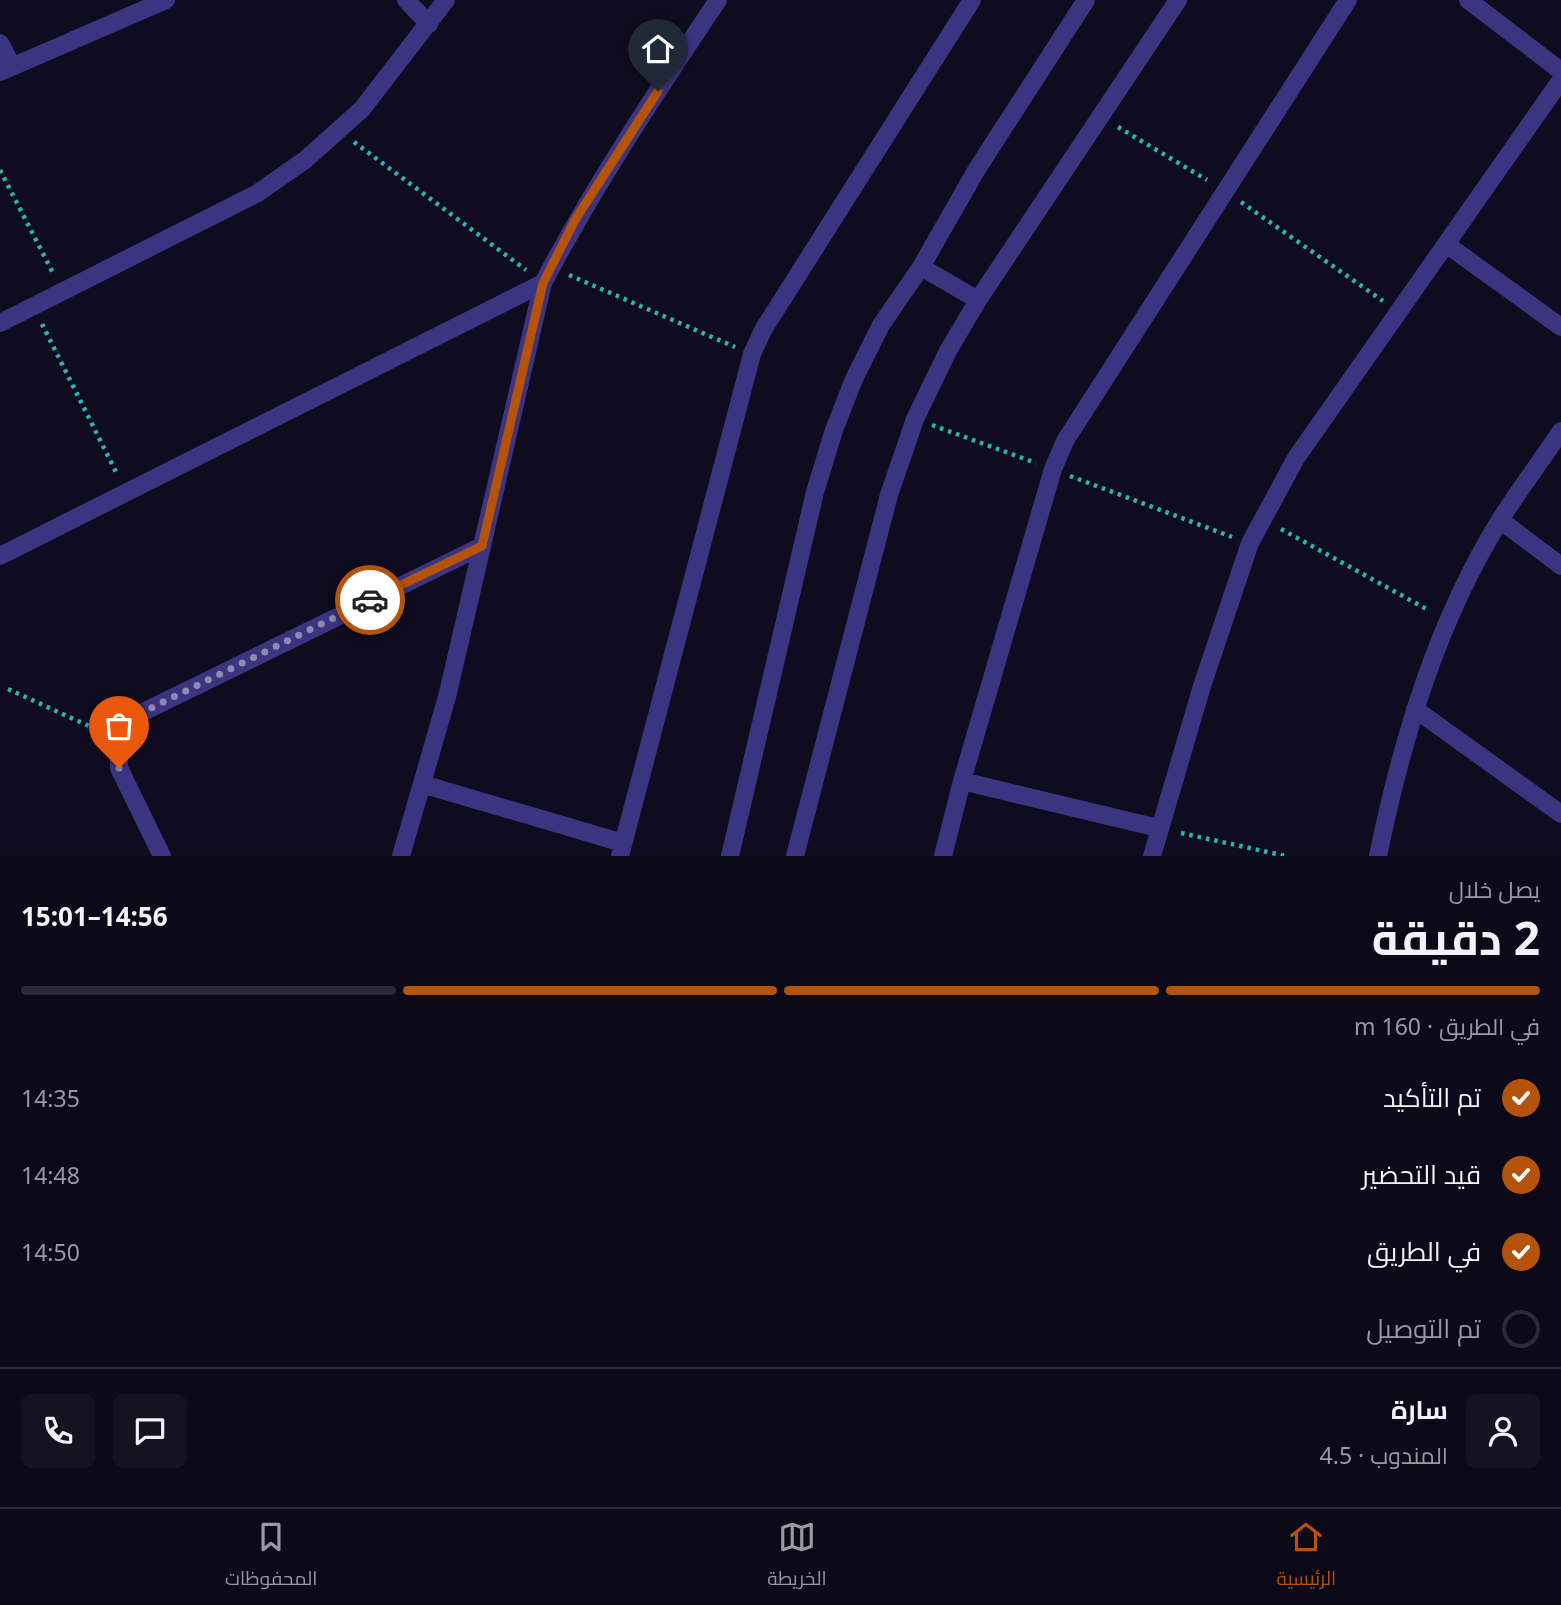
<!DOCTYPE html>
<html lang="ar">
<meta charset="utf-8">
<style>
:root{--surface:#0c0918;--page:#151221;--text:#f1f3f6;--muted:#9a9aa2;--line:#2c2a37;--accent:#b45309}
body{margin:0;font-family:"Noto Sans",Cairo,sans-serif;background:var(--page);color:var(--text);direction:rtl;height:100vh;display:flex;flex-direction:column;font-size:26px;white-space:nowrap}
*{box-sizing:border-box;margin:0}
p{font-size:23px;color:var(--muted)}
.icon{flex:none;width:38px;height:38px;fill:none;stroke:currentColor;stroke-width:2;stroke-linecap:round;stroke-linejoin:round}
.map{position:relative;height:856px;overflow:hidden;direction:ltr}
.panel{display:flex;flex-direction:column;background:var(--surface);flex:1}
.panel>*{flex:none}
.pin{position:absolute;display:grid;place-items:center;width:60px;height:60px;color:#fff;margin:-72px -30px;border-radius:50% 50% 50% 0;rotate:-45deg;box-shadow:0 0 7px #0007}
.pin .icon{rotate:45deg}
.courier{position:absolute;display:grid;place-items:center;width:70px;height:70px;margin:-35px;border:5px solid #b45309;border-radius:50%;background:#fff;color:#222;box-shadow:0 2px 9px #0007}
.summary em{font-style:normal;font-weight:700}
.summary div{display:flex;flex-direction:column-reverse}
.summary{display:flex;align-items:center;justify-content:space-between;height:119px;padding:0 21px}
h1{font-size:46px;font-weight:700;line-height:52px}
.bar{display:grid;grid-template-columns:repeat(4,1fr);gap:10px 7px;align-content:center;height:84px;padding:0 21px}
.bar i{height:9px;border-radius:5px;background:var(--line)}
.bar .active{background:var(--accent)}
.bar p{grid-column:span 4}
.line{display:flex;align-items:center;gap:18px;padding:0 21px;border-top:2px solid var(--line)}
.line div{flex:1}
.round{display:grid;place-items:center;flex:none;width:74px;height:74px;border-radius:10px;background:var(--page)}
ol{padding:0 21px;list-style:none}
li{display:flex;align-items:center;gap:21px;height:77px}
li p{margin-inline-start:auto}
li .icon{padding:7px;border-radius:50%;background:var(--accent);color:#fff;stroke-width:4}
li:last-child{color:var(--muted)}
li i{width:38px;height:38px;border:4px solid var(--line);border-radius:50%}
.menu{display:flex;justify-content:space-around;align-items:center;height:98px;border-top:2px solid var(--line);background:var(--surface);font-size:19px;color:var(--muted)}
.menu a{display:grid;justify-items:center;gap:4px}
.menu .active{color:var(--accent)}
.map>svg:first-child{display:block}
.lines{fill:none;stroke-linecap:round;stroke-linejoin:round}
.path{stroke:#29b5b3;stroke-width:4.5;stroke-dasharray:3.5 5;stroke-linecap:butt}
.minor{stroke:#3b3581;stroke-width:18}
.done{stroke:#8f88b1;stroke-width:7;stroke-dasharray:0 12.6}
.route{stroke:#b45309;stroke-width:9}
</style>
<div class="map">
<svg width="1561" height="856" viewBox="0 0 1561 856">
<rect width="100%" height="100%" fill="#100c20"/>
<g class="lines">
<path class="path" d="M 1118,127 L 1207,180
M 354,142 L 526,270
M 0,170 L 54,275
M 1241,202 L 1383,301
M 569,275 L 735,347
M 42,324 L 118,476
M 932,425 L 1036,463
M 1070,476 L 1232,537
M 1281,529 L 1430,611
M 8,689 L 102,732
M 1181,833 L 1286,856"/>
<path class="minor" d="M 406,0 L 429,24
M 1468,0 L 1561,71
M 0,43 L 12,66
M 0,72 L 166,0
M 1446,244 L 1561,327
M 921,267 L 978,300
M 0,323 L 256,194 L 305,160 L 362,109 L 446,0
M 1500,520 L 1561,566
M 0,556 L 543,283
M 1415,709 L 1561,814
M 962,781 L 1158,828
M 422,784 L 623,843
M 162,856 L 119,768 L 119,739 L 135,716 L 482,546
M 401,856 L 447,697 L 543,283 C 595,184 656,93 718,0
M 620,856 L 752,354 L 763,330 L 972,0
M 730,856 L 815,492 L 834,430 L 854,379 L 881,325 L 921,267 L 977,169 L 1086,0
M 795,856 L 889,495 L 915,419 L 948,351 L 978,300 L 1178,0
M 943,856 L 962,781 L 1053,469 L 1065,441 L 1348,0
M 1152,856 L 1202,686 L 1250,543 L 1296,458 L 1561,80
M 1378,856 C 1402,739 1437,622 1500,520 C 1519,490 1541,461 1561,431"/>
</g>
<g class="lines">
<path class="done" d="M 119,768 L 119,740 L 135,716 L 370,600"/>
<path class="route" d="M 370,600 L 482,546 L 543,283 L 575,220 L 658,91"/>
</g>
</svg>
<div class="pin" style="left:119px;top:768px;background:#ea580c"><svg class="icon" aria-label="bag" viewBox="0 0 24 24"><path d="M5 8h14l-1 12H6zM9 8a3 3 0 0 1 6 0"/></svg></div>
<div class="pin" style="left:658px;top:91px;background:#1f2937"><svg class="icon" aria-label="home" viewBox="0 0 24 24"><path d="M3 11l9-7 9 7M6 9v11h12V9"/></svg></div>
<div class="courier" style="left:370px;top:600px"><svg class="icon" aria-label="car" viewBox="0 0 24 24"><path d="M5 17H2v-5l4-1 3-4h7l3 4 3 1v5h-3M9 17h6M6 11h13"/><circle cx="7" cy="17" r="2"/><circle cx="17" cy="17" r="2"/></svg></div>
</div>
<section class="panel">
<div class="summary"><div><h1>2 دقيقة</h1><p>يصل خلال</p></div><em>14:56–15:01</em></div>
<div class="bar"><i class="active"></i><i class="active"></i><i class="active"></i><i></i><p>في الطريق · 160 m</p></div>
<ol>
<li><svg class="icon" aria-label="check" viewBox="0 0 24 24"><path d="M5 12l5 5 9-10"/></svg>تم التأكيد<p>14:35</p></li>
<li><svg class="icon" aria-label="check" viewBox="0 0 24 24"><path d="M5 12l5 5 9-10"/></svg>قيد التحضير<p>14:48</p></li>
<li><svg class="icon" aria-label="check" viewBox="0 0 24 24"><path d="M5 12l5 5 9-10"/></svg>في الطريق<p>14:50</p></li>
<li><i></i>تم التوصيل</li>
</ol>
<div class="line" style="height:126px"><a class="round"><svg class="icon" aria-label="person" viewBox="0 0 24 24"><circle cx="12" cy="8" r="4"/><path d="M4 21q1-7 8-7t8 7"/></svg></a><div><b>سارة</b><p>المندوب · 4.5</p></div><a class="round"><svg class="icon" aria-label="chat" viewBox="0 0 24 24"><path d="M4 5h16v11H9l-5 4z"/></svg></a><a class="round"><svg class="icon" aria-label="phone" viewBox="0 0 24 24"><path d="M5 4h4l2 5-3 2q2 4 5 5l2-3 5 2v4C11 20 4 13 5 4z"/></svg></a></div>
</section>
<nav class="menu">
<a class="active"><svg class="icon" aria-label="home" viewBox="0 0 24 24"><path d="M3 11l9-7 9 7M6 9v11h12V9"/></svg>الرئيسية</a>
<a><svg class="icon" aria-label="map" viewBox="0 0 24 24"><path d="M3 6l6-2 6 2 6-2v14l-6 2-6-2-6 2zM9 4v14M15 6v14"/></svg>الخريطة</a>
<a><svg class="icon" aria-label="saved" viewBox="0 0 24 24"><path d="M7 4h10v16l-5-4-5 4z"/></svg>المحفوظات</a>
</nav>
